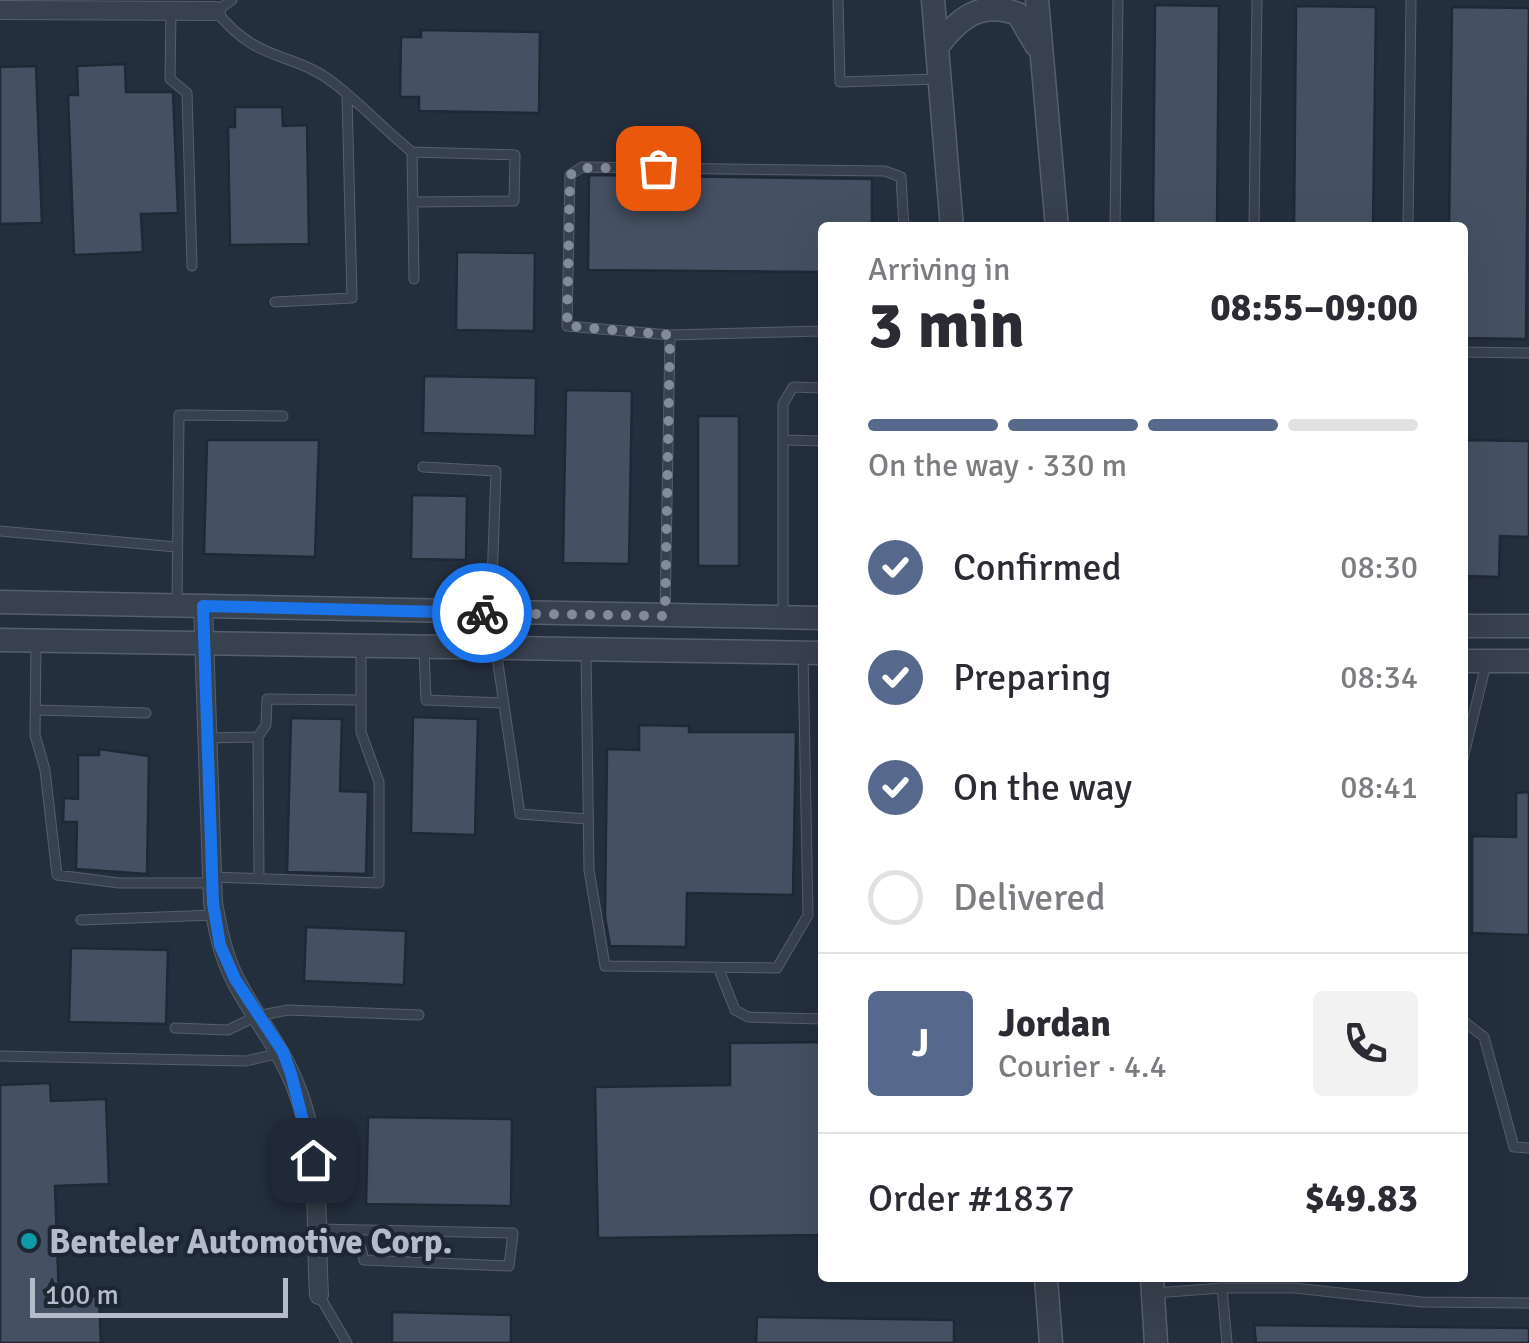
<!DOCTYPE html>
<meta charset="utf-8">
<style>
:root{--surface:#fff;--page:#f2f2f3;--text:#2b2b33;--muted:#7c7c81;--line:#e1e1e2;--accent:#56698c}
body{margin:0;font-family:Signika,sans-serif;background:var(--page);color:var(--text);height:100vh;display:flex;flex-direction:column;font-size:38px;white-space:nowrap}
*{box-sizing:border-box;margin:0}
p{font-size:32px;color:var(--muted)}
.icon{flex:none;width:55px;height:55px;fill:none;stroke:currentColor;stroke-width:2;stroke-linecap:round;stroke-linejoin:round}
.map{position:relative;flex:1;overflow:hidden}
.details{position:absolute;left:818px;top:222px;width:650px;height:1060px;display:flex;flex-direction:column;background:var(--surface);border-radius:10px;box-shadow:0 10px 40px #0002}
.details>*{flex:none}
.scale{position:absolute;left:30px;bottom:25px;width:258px;box-sizing:border-box;padding-left:10px;border:5px solid #b4bcc9;border-top:0;font-size:28px;line-height:35px;white-space:nowrap;color:#b4bcc9;-webkit-text-stroke:8px #1d2633;paint-order:stroke}
.pin{position:absolute;display:grid;place-items:center;width:85px;height:85px;color:#fff;margin:-42px;border-radius:20px;box-shadow:0 5px 15px #0006}
.courier{position:absolute;display:grid;place-items:center;width:100px;height:100px;margin:-50px;border:8px solid #1a73e8;border-radius:50%;background:#fff;color:#222;box-shadow:0 2px 12px #0007}
.summary em{font-style:normal;font-weight:800}
.summary div{display:flex;flex-direction:column-reverse}
.summary{display:flex;align-items:center;justify-content:space-between;height:170px;padding:0 50px}
h1{font-size:65px;font-weight:800;line-height:75px}
.bar{display:grid;grid-template-columns:repeat(4,1fr);gap:15px 10px;align-content:center;height:120px;padding:0 50px}
.bar i{height:12px;border-radius:8px;background:var(--line)}
.bar .current{background:var(--accent)}
.bar p{grid-column:span 4}
.line{display:flex;align-items:center;gap:25px;padding:0 50px;border-top:2px solid var(--line)}
.line div{flex:1}
.round{display:grid;place-items:center;flex:none;width:105px;height:105px;border-radius:10px;background:var(--page)}
ol{padding:0 50px;list-style:none}
li{display:flex;align-items:center;gap:30px;height:110px}
li p{margin-inline-start:auto}
li .icon{padding:10px;border-radius:50%;background:var(--accent);color:#fff;stroke-width:4}
li:last-child{color:var(--muted)}
li i{width:55px;height:55px;border:5px solid var(--line);border-radius:50%}
.map>svg:first-child{display:block}
.building{fill:#455162;stroke:#1f2835;stroke-width:2.5}
.lines{fill:none;stroke-linecap:round;stroke-linejoin:round}
.service-casing{stroke:#565f6c;stroke-width:11}
.minor-casing{stroke:#565f6c;stroke-width:20}
.tertiary-casing{stroke:#565f6c;stroke-width:25}
.service{stroke:#38414e;stroke-width:9}
.minor{stroke:#38414e;stroke-width:18}
.tertiary{stroke:#38414e;stroke-width:22}
.done{stroke:#828b98;stroke-width:10;stroke-dasharray:0 18}
.route{stroke:#1a73e8;stroke-width:12}
.culture-dot{fill:#0f9aa8;stroke:#1d2633;stroke-width:4}
.labels{text-anchor:middle;stroke-width:8;stroke-linejoin:round;paint-order:stroke}
.poi-label{font-size:35px;font-weight:bold;fill:#b4bcc9;stroke:#1d2633;text-anchor:start}
</style>
<div class="map">
<svg width="1529" height="1343" viewBox="0 0 1529 1343">
<rect width="100%" height="100%" fill="#242f3e"/>
<path class="building" d="M 1155,5 L 1219,6 L 1217,228 L 1153,228 Z
M 1296,6 L 1376,7 L 1373,228 L 1294,228 Z
M 1452,7 L 1529,8 L 1526,339 L 1462,338 L 1462,228 L 1449,228 Z
M 421,30 L 540,32 L 539,113 L 419,111 L 419,97 L 400,97 L 401,37 L 421,37 Z
M 125,64 L 126,92 L 173,92 L 178,213 L 141,214 L 143,252 L 74,255 L 68,95 L 78,95 L 77,66 Z
M 36,66 L 42,223 L 0,224 L 0,67 Z
M 235,107 L 282,107 L 283,126 L 307,125 L 309,244 L 230,245 L 228,127 L 235,127 Z
M 589,175 L 872,179 L 872,228 L 822,228 L 822,272 L 588,270 Z
M 457,252 L 535,253 L 534,331 L 456,330 Z
M 424,376 L 536,378 L 535,436 L 423,433 Z
M 566,390 L 632,391 L 629,564 L 563,563 Z
M 698,416 L 739,416 L 739,566 L 698,566 Z
M 207,440 L 319,440 L 315,557 L 204,554 Z
M 1462,440 L 1529,441 L 1529,537 L 1500,536 L 1499,577 L 1462,576 Z
M 412,495 L 467,496 L 466,560 L 411,559 Z
M 413,717 L 478,719 L 475,835 L 411,833 Z
M 291,718 L 342,719 L 340,791 L 368,792 L 366,874 L 287,872 Z
M 639,725 L 689,726 L 689,732 L 796,732 L 793,895 L 687,893 L 686,947 L 610,946 L 605,917 L 607,749 L 639,750 Z
M 99,749 L 149,756 L 147,874 L 76,869 L 77,822 L 63,822 L 64,798 L 78,799 L 78,755 L 99,755 Z
M 1529,792 L 1529,935 L 1472,933 L 1472,836 L 1516,837 L 1516,793 Z
M 306,927 L 406,931 L 404,985 L 304,981 Z
M 71,948 L 168,950 L 166,1024 L 69,1022 Z
M 822,1042 L 822,1235 L 598,1238 L 595,1087 L 730,1085 L 730,1043 Z
M 50,1083 L 51,1101 L 106,1099 L 109,1184 L 55,1186 L 59,1298 L 99,1296 L 101,1343 L 0,1343 L 0,1085 Z
M 368,1117 L 512,1119 L 511,1206 L 366,1204 Z
M 392,1312 L 511,1315 L 511,1343 L 392,1343 Z
M 757,1317 L 954,1320 L 954,1343 L 756,1343 Z
M 1254,1325 L 1529,1328 L 1529,1343 L 1256,1343 Z"/>
<g class="lines">
<g class="service-casing">
<path id="service" d="M 232,0 L 216,11 C 259,65 292,50 335,84 C 362,105 386,131 412,152 L 414,279
M 838,0 L 840,82 L 937,79
M 171,11 L 170,79 L 187,93 L 192,266
M 412,152 L 515,155 L 514,201 L 413,202
M 1115,228 L 1118,0
M 1254,228 L 1257,0
M 1408,228 L 1411,0
M 275,302 L 352,298 L 347,95
M 822,331 L 670,335 L 567,326 L 570,175 L 582,167 L 885,171 L 901,177 L 904,228
M 1462,352 L 1529,353
M 783,440 L 822,441
M 423,467 L 496,471 L 491,610
M 0,531 L 176,547
M 177,604 L 179,415 L 283,416
M 665,614 L 670,335
M 783,615 L 783,404 L 793,387 L 822,388
M 36,643 L 35,735 L 45,770 L 57,875 L 119,883 L 212,883
M 424,649 L 426,700 L 503,703
M 496,650 L 520,814 L 588,819
M 586,652 L 589,870 L 605,966 L 777,968 L 808,915 L 803,654
M 36,710 L 146,713
M 258,737 L 266,725 L 267,699 L 361,700
M 207,738 L 258,737 L 259,878
M 1462,763 L 1486,664
M 211,877 L 379,883 L 379,782 L 361,732 L 361,646
M 81,920 L 215,915
M 718,967 L 735,1010 L 748,1017 L 822,1019
M 1462,1020 L 1484,1037 L 1514,1147 L 1529,1148
M 175,1028 L 228,1030 L 257,1016 L 288,1010 L 419,1015
M 0,1056 L 246,1061 L 280,1053
M 318,1229 L 513,1233 L 509,1266 L 364,1260 L 356,1230
M 1222,1288 L 1295,1288 L 1422,1302 L 1529,1303
M 1155,1293 L 1222,1288 L 1227,1343
M 319,1295 L 347,1343"/>
</g>
<g class="minor-casing">
<path id="minor" d="M 0,10 L 216,11
M 203,607 L 213,903 C 218,929 222,953 234,977 C 253,1016 282,1048 297,1090 C 322,1153 315,1228 319,1295"/>
</g>
<g class="tertiary-casing">
<path id="tertiary" d="M 933,0 L 952,228
M 1037,0 L 1057,228
M 937,47 C 959,18 980,0 1018,14 L 1036,45
M 0,602 L 822,618
M 1462,626 L 1529,626
M 0,640 L 822,653
M 1462,661 L 1529,661
M 1046,1278 L 1051,1343
M 1152,1278 L 1156,1343"/>
</g>
<use href="#service" class="service"/>
<use href="#minor" class="minor"/>
<use href="#tertiary" class="tertiary"/>
</g>
<g class="lines">
<path class="done" d="M 482,613 L 665,616 L 670,335 L 567,326 L 570,175 L 582,168 L 658,168"/>
<path class="route" d="M 313,1160 L 291,1074 L 283,1052 L 235,979 L 220,945 L 213,903 L 203,606 L 482,613"/>
</g>
<circle class="culture-dot" cx="29" cy="1241" r="10"/>
<g class="labels">
<g class="poi-label">
<text x="49" y="1253">Benteler Automotive Corp.</text>
</g>
</g>
</svg>
<div class="scale">100 m</div>
<div class="pin" style="left:658px;top:168px;background:#ea580c"><svg class="icon" aria-label="bag" viewBox="0 0 24 24"><path d="M5 8h14l-1 12H6zM9 8a3 3 0 0 1 6 0"/></svg></div>
<div class="pin" style="left:313px;top:1160px;background:#1f2937"><svg class="icon" aria-label="home" viewBox="0 0 24 24"><path d="M3 11l9-7 9 7M6 9v11h12V9"/></svg></div>
<div class="courier" style="left:482px;top:613px"><svg class="icon" aria-label="bike" viewBox="0 0 24 24"><circle cx="6" cy="16" r="4"/><circle cx="18" cy="16" r="4"/><path d="M6 16l4-8h5l3 8M10 8l3 8H6M13 5h3"/></svg></div>
<section class="details">
<div class="summary"><div><h1>3 min</h1><p>Arriving in</p></div><em>08:55–09:00</em></div>
<div class="bar"><i class="current"></i><i class="current"></i><i class="current"></i><i></i><p>On the way · 330 m</p></div>
<ol>
<li><svg class="icon" aria-label="check" viewBox="0 0 24 24"><path d="M5 12l5 5 9-10"/></svg>Confirmed<p>08:30</p></li>
<li><svg class="icon" aria-label="check" viewBox="0 0 24 24"><path d="M5 12l5 5 9-10"/></svg>Preparing<p>08:34</p></li>
<li><svg class="icon" aria-label="check" viewBox="0 0 24 24"><path d="M5 12l5 5 9-10"/></svg>On the way<p>08:41</p></li>
<li><i></i>Delivered</li>
</ol>
<div class="line" style="height:180px"><b class="round" style="background:var(--accent);color:#fff">J</b><div><b>Jordan</b><p>Courier · 4.4</p></div><a class="round"><svg class="icon" aria-label="phone" viewBox="0 0 24 24"><path d="M5 4h4l2 5-3 2q2 4 5 5l2-3 5 2v4C11 20 4 13 5 4z"/></svg></a></div>
<div class="line" style="height:130px"><div>Order #1837</div><b>$49.83</b></div>
</section>
</div>
